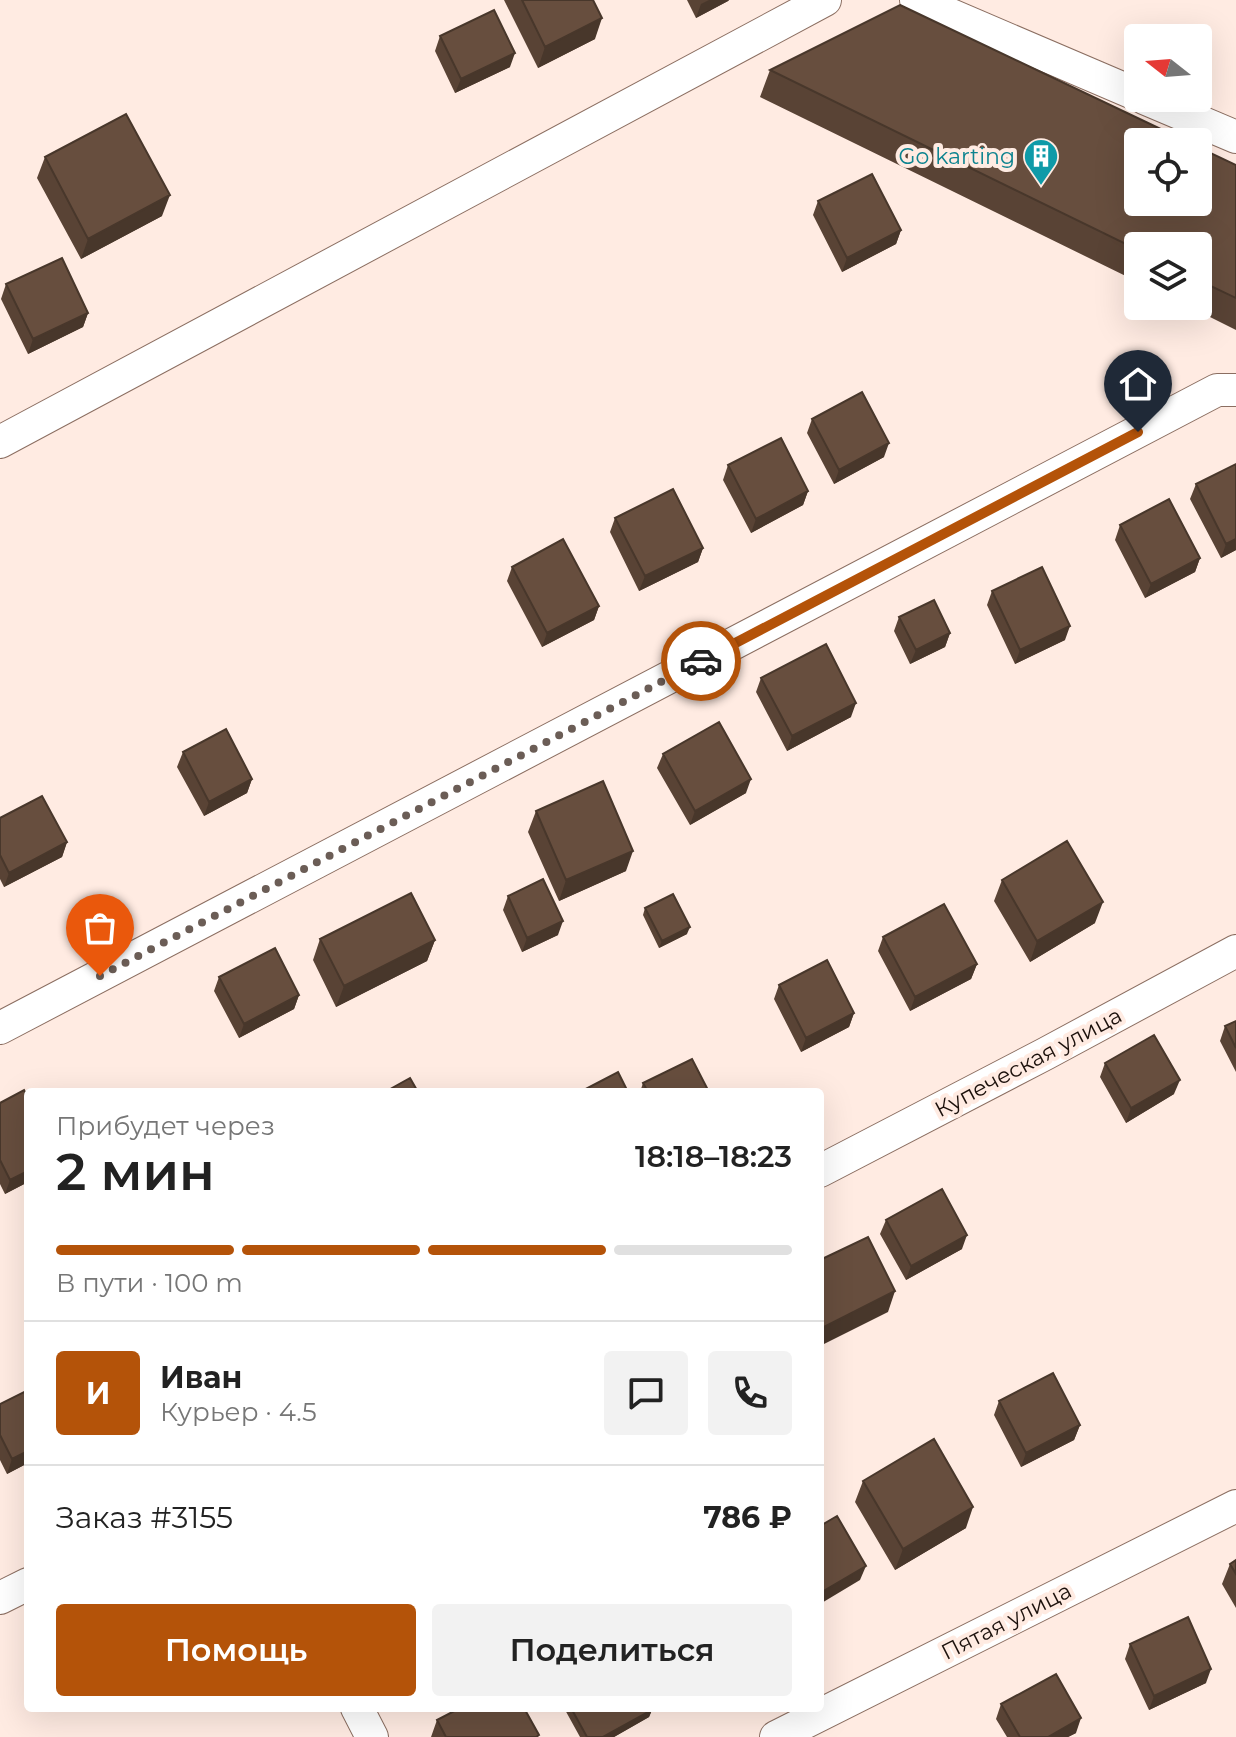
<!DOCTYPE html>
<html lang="ru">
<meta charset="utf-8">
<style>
:root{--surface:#fff;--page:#f2f2f2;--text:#222;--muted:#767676;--line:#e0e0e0;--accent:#b45309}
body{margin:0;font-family:Montserrat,sans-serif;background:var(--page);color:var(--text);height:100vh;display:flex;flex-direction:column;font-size:30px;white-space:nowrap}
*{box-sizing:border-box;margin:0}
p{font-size:26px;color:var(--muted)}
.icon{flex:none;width:44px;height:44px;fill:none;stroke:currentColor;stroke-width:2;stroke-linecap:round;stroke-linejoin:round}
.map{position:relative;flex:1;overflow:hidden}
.drawer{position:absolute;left:24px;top:1088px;width:800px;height:624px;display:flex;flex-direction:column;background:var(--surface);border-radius:8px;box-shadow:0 8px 32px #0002}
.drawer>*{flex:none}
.needle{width:52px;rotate:287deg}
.controls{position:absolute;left:1124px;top:24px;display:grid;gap:16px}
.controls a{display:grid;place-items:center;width:88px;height:88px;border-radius:8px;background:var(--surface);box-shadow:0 8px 32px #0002;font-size:40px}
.pin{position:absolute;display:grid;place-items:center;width:68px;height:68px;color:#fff;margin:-82px -34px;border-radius:50% 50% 50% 0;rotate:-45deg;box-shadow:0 0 8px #0007}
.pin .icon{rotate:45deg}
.courier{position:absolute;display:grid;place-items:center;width:80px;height:80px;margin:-40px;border:6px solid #b45309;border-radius:50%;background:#fff;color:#222;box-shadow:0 2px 10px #0007}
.headline em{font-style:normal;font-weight:600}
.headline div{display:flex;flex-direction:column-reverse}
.headline{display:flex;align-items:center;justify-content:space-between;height:136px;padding:0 32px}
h1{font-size:52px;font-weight:600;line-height:60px}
.bar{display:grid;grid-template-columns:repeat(4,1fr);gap:12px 8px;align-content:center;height:96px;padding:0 32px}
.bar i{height:10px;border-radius:6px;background:var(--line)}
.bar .current{background:var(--accent)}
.bar p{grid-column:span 4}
.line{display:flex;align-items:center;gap:20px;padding:0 32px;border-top:2px solid var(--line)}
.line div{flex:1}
.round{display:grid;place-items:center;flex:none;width:84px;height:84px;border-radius:8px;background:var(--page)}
.cta{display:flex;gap:16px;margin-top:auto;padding:16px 32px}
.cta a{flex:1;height:92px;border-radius:8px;background:var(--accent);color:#fff;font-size:32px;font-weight:600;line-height:92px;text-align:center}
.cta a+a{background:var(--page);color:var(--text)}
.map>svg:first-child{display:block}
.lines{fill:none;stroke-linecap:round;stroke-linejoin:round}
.minor-casing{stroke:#8b6e61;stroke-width:34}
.minor{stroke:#fff;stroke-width:32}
.wall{fill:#594335}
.shaded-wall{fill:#48372b}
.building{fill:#674e3e;stroke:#48372b;stroke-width:2}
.done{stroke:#6b5d56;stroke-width:8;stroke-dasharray:0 14.4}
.route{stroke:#b45309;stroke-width:10}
.labels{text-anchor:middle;stroke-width:8;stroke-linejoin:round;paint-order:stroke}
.culture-label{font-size:22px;fill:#0d838f;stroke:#ffebe2;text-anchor:end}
.street-label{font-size:22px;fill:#1b100b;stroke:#ffebe2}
</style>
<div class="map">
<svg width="1236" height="1737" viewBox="0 0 1236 1737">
<rect width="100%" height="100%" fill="#ffebe2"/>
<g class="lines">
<g class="minor-casing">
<path id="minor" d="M 916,0 L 1138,95
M 1144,98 L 1236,137
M 0,442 L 825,0
M 0,1028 L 1217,390 L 1236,390
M 820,1171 L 1045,1054 L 1236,951
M 0,1598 L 28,1584
M 357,1708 L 372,1737
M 776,1737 L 1236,1506"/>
</g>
<use href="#minor" class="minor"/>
</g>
<path class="wall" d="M 504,0 L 593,0 L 595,39 L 538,68 Z
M 687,0 L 729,0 L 728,1 L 696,18 Z
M 440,36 L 510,67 L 455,93 L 435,51 Z
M 770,70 L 1236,165 L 1236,330 L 1188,306 L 1198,306 L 1198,246 L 1138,246 L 1138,282 L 760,97 Z
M 45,157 L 162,216 L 81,259 L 37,178 Z
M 818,201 L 901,230 L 896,244 L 842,272 L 813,215 Z
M 6,284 L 88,313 L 83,327 L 28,354 L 1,299 Z
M 812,419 L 884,457 L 834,484 L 807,433 Z
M 728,465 L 808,491 L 803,505 L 751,533 L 723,480 Z
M 1196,484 L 1236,550 L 1221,558 L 1190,499 Z
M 615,518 L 703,548 L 698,562 L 639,591 L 610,532 Z
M 1120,525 L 1200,558 L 1195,572 L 1145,598 L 1115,540 Z
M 512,567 L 599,606 L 594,620 L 542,647 L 507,581 Z
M 992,591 L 1065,640 L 1015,664 L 987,605 Z
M 899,617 L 950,633 L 945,647 L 910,664 L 894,631 Z
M 761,678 L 851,717 L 787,751 L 756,692 Z
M 183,752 L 252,779 L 247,793 L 204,816 L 177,767 Z
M 663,754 L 746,793 L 690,825 L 657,768 Z
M 536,811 L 626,871 L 559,901 L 528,832 Z
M 0,818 L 67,842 L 62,857 L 4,887 L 0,879 Z
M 1002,880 L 1095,923 L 1030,962 L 994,901 Z
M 508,896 L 558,935 L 522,952 L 503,910 Z
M 645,908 L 687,934 L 659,948 L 643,915 Z
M 883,937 L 977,964 L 971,979 L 910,1011 L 878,951 Z
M 320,939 L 435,940 L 427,961 L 336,1007 L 313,960 Z
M 219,977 L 299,995 L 294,1009 L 239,1038 L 214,991 Z
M 779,985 L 854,1013 L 849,1027 L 801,1052 L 774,999 Z
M 1236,1021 L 1236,1072 L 1220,1041 L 1225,1026 Z
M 1105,1063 L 1174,1094 L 1126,1123 L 1100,1077 Z
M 643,1083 L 709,1092 L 640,1092 Z
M 28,1098 L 28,1182 L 5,1194 L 0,1184 L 0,1103 Z
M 886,1220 L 962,1249 L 906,1280 L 880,1234 Z
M 999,1401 L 1080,1425 L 1074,1440 L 1021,1467 L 994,1415 Z
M 0,1404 L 28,1463 L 7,1474 L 0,1460 Z
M 863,1481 L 966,1528 L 895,1570 L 855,1502 Z
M 1236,1560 L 1236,1608 L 1222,1584 L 1230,1564 Z
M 1130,1644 L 1206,1683 L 1149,1710 L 1125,1659 Z
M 1001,1704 L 1076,1733 L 1068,1737 L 1007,1737 L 996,1719 Z
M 564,1708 L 651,1708 L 652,1710 L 649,1717 L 614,1737 L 580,1737 Z
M 437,1720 L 539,1737 L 431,1737 Z"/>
<path class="shaded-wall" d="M 709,0 L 729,0 L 728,1 L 696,18 L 701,4 Z
M 602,18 L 595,39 L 538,68 L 545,47 Z
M 515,53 L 510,67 L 455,93 L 461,79 Z
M 170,195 L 162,216 L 81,259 L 88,239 Z
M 901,230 L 896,244 L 842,272 L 847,258 Z
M 88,313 L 83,327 L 28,354 L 33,339 Z
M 889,443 L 884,457 L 834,484 L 839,470 Z
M 808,491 L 803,505 L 751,533 L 756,519 Z
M 1236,539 L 1236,550 L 1221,558 L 1226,544 Z
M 703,548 L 698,562 L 639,591 L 645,576 Z
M 1200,558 L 1195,572 L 1145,598 L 1151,584 Z
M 599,606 L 594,620 L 542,647 L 547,633 Z
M 1070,626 L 1065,640 L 1015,664 L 1020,650 Z
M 950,633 L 945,647 L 910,664 L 916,650 Z
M 856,703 L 851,717 L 787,751 L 792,736 Z
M 252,779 L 247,793 L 204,816 L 209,802 Z
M 751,779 L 746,793 L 690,825 L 695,811 Z
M 67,842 L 62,857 L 4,887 L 9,873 Z
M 633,851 L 626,871 L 559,901 L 566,880 Z
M 1103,902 L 1095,923 L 1030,962 L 1037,941 Z
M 563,921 L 558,935 L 522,952 L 527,938 Z
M 690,927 L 687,934 L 659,948 L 662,941 Z
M 435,940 L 427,961 L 336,1007 L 344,986 Z
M 977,964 L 971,979 L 910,1011 L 915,997 Z
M 299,995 L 294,1009 L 239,1038 L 244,1024 Z
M 854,1013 L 849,1027 L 801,1052 L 806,1038 Z
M 1180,1080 L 1174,1094 L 1126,1123 L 1131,1108 Z
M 28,1171 L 28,1182 L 5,1194 L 10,1180 Z
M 967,1235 L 962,1249 L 906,1280 L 911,1266 Z
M 895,1291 L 888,1312 L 820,1346 L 820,1329 Z
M 1080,1425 L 1074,1440 L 1021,1467 L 1026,1453 Z
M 28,1451 L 28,1463 L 7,1474 L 12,1459 Z
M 973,1507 L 966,1528 L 895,1570 L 903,1549 Z
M 866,1566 L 860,1580 L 820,1604 L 820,1593 Z
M 1211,1669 L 1206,1683 L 1149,1710 L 1154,1696 Z
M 652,1710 L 649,1717 L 614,1737 L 603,1737 Z
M 1081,1718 L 1076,1733 L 1068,1737 L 1048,1737 Z"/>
<path class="building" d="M 522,0 L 593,0 L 602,18 L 545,47 Z
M 900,5 L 1188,142 L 1138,142 L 1138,202 L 1198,202 L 1198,147 L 1236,165 L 1236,298 L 1198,280 L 1198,246 L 1138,246 L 1138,250 L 770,70 Z
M 494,10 L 515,53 L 461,79 L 440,36 Z
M 126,114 L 170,195 L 88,239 L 45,157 Z
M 872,174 L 901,230 L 847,258 L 818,201 Z
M 62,258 L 88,313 L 33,339 L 6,284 Z
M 862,392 L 889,443 L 839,470 L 812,419 Z
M 781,438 L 808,491 L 756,519 L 728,465 Z
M 1236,464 L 1236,539 L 1226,544 L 1196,484 Z
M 673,489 L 703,548 L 645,576 L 615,518 Z
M 1169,499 L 1200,558 L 1151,584 L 1120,525 Z
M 563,539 L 599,606 L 547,633 L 512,567 Z
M 1042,567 L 1070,626 L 1020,650 L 992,591 Z
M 934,600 L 950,633 L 916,650 L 899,617 Z
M 826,644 L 856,703 L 792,736 L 761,678 Z
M 719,722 L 751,779 L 695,811 L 663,754 Z
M 226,729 L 252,779 L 209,802 L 183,752 Z
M 603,781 L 633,851 L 566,880 L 536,811 Z
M 42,796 L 67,842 L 9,873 L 0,855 L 0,818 Z
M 1067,841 L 1103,902 L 1037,941 L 1002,880 Z
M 543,879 L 563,921 L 527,938 L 508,896 Z
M 411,893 L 435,940 L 344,986 L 320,939 Z
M 673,894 L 690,927 L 662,941 L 645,908 Z
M 944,904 L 977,964 L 915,997 L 883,937 Z
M 275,948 L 299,995 L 244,1024 L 219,977 Z
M 827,960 L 854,1013 L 806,1038 L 779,985 Z
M 1236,1021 L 1236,1048 L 1225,1026 Z
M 1154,1035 L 1180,1080 L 1131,1108 L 1105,1063 Z
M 692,1059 L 709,1092 L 648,1092 L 643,1083 Z
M 618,1072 L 628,1092 L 580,1092 Z
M 410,1078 L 418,1092 L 385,1092 Z
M 24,1090 L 28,1098 L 28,1171 L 10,1180 L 0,1160 L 0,1103 Z
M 942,1189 L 967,1235 L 911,1266 L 886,1220 Z
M 868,1237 L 895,1291 L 820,1329 L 820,1260 Z
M 1053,1373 L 1080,1425 L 1026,1453 L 999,1401 Z
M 28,1390 L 28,1451 L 12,1459 L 0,1435 L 0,1404 Z
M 934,1439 L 973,1507 L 903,1549 L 863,1481 Z
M 837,1516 L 866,1566 L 820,1593 L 820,1526 Z
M 1236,1560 L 1236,1574 L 1230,1564 Z
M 1188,1617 L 1211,1669 L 1154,1696 L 1130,1644 Z
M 1056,1674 L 1081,1718 L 1048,1737 L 1020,1737 L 1001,1704 Z
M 460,1708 L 524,1708 L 539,1735 L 536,1737 L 446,1737 L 437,1720 Z
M 571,1708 L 651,1708 L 652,1710 L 603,1737 L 587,1737 Z"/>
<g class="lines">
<path class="done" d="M 100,976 L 701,661"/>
<path class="route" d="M 701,661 L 1138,432"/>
</g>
<defs>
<g id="building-pin" transform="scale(1.8)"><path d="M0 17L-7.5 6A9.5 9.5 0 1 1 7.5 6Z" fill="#0f9aa8" stroke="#ffebe2"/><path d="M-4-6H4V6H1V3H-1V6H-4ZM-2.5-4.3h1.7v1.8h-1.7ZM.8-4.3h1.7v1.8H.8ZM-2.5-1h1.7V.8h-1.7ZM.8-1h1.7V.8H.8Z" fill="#fff"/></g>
</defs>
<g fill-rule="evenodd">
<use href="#building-pin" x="1041" y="156"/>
</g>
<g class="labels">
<g class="culture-label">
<text x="1015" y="164">Go karting</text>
</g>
<g class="street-label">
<text transform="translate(1028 1062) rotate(-28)" y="8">Купеческая улица</text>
<text transform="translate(1006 1621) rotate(-27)" y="8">Пятая улица</text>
</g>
</g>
</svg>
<div class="controls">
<a><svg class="needle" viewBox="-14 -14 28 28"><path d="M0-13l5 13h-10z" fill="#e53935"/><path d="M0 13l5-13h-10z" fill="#767676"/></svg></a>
<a><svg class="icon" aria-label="locate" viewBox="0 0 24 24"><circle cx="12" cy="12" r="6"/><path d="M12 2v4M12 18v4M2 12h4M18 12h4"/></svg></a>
<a><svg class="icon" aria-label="layers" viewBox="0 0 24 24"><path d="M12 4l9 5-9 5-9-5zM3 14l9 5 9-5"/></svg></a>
</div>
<div class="pin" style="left:100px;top:976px;background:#ea580c"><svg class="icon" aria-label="bag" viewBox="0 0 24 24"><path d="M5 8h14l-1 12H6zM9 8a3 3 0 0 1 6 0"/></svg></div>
<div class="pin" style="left:1138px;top:432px;background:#1f2937"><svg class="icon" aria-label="home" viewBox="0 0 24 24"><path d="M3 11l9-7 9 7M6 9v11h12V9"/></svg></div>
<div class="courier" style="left:701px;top:661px"><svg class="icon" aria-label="car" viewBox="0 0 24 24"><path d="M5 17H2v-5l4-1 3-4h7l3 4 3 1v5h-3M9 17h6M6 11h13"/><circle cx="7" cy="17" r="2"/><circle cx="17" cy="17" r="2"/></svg></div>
<section class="drawer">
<div class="headline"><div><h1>2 мин</h1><p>Прибудет через</p></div><em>18:18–18:23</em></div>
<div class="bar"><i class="current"></i><i class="current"></i><i class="current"></i><i></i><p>В пути · 100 m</p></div>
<div class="line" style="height:144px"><b class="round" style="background:var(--accent);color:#fff">И</b><div><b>Иван</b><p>Курьер · 4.5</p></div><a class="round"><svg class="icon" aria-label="chat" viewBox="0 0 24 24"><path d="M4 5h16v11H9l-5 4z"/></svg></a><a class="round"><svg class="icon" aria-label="phone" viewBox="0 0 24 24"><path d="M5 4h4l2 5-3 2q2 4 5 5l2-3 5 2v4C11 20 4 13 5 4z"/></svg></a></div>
<div class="line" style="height:104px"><div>Заказ #3155</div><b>786 ₽</b></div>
<div class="cta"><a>Помощь</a><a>Поделиться</a></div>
</section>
</div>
